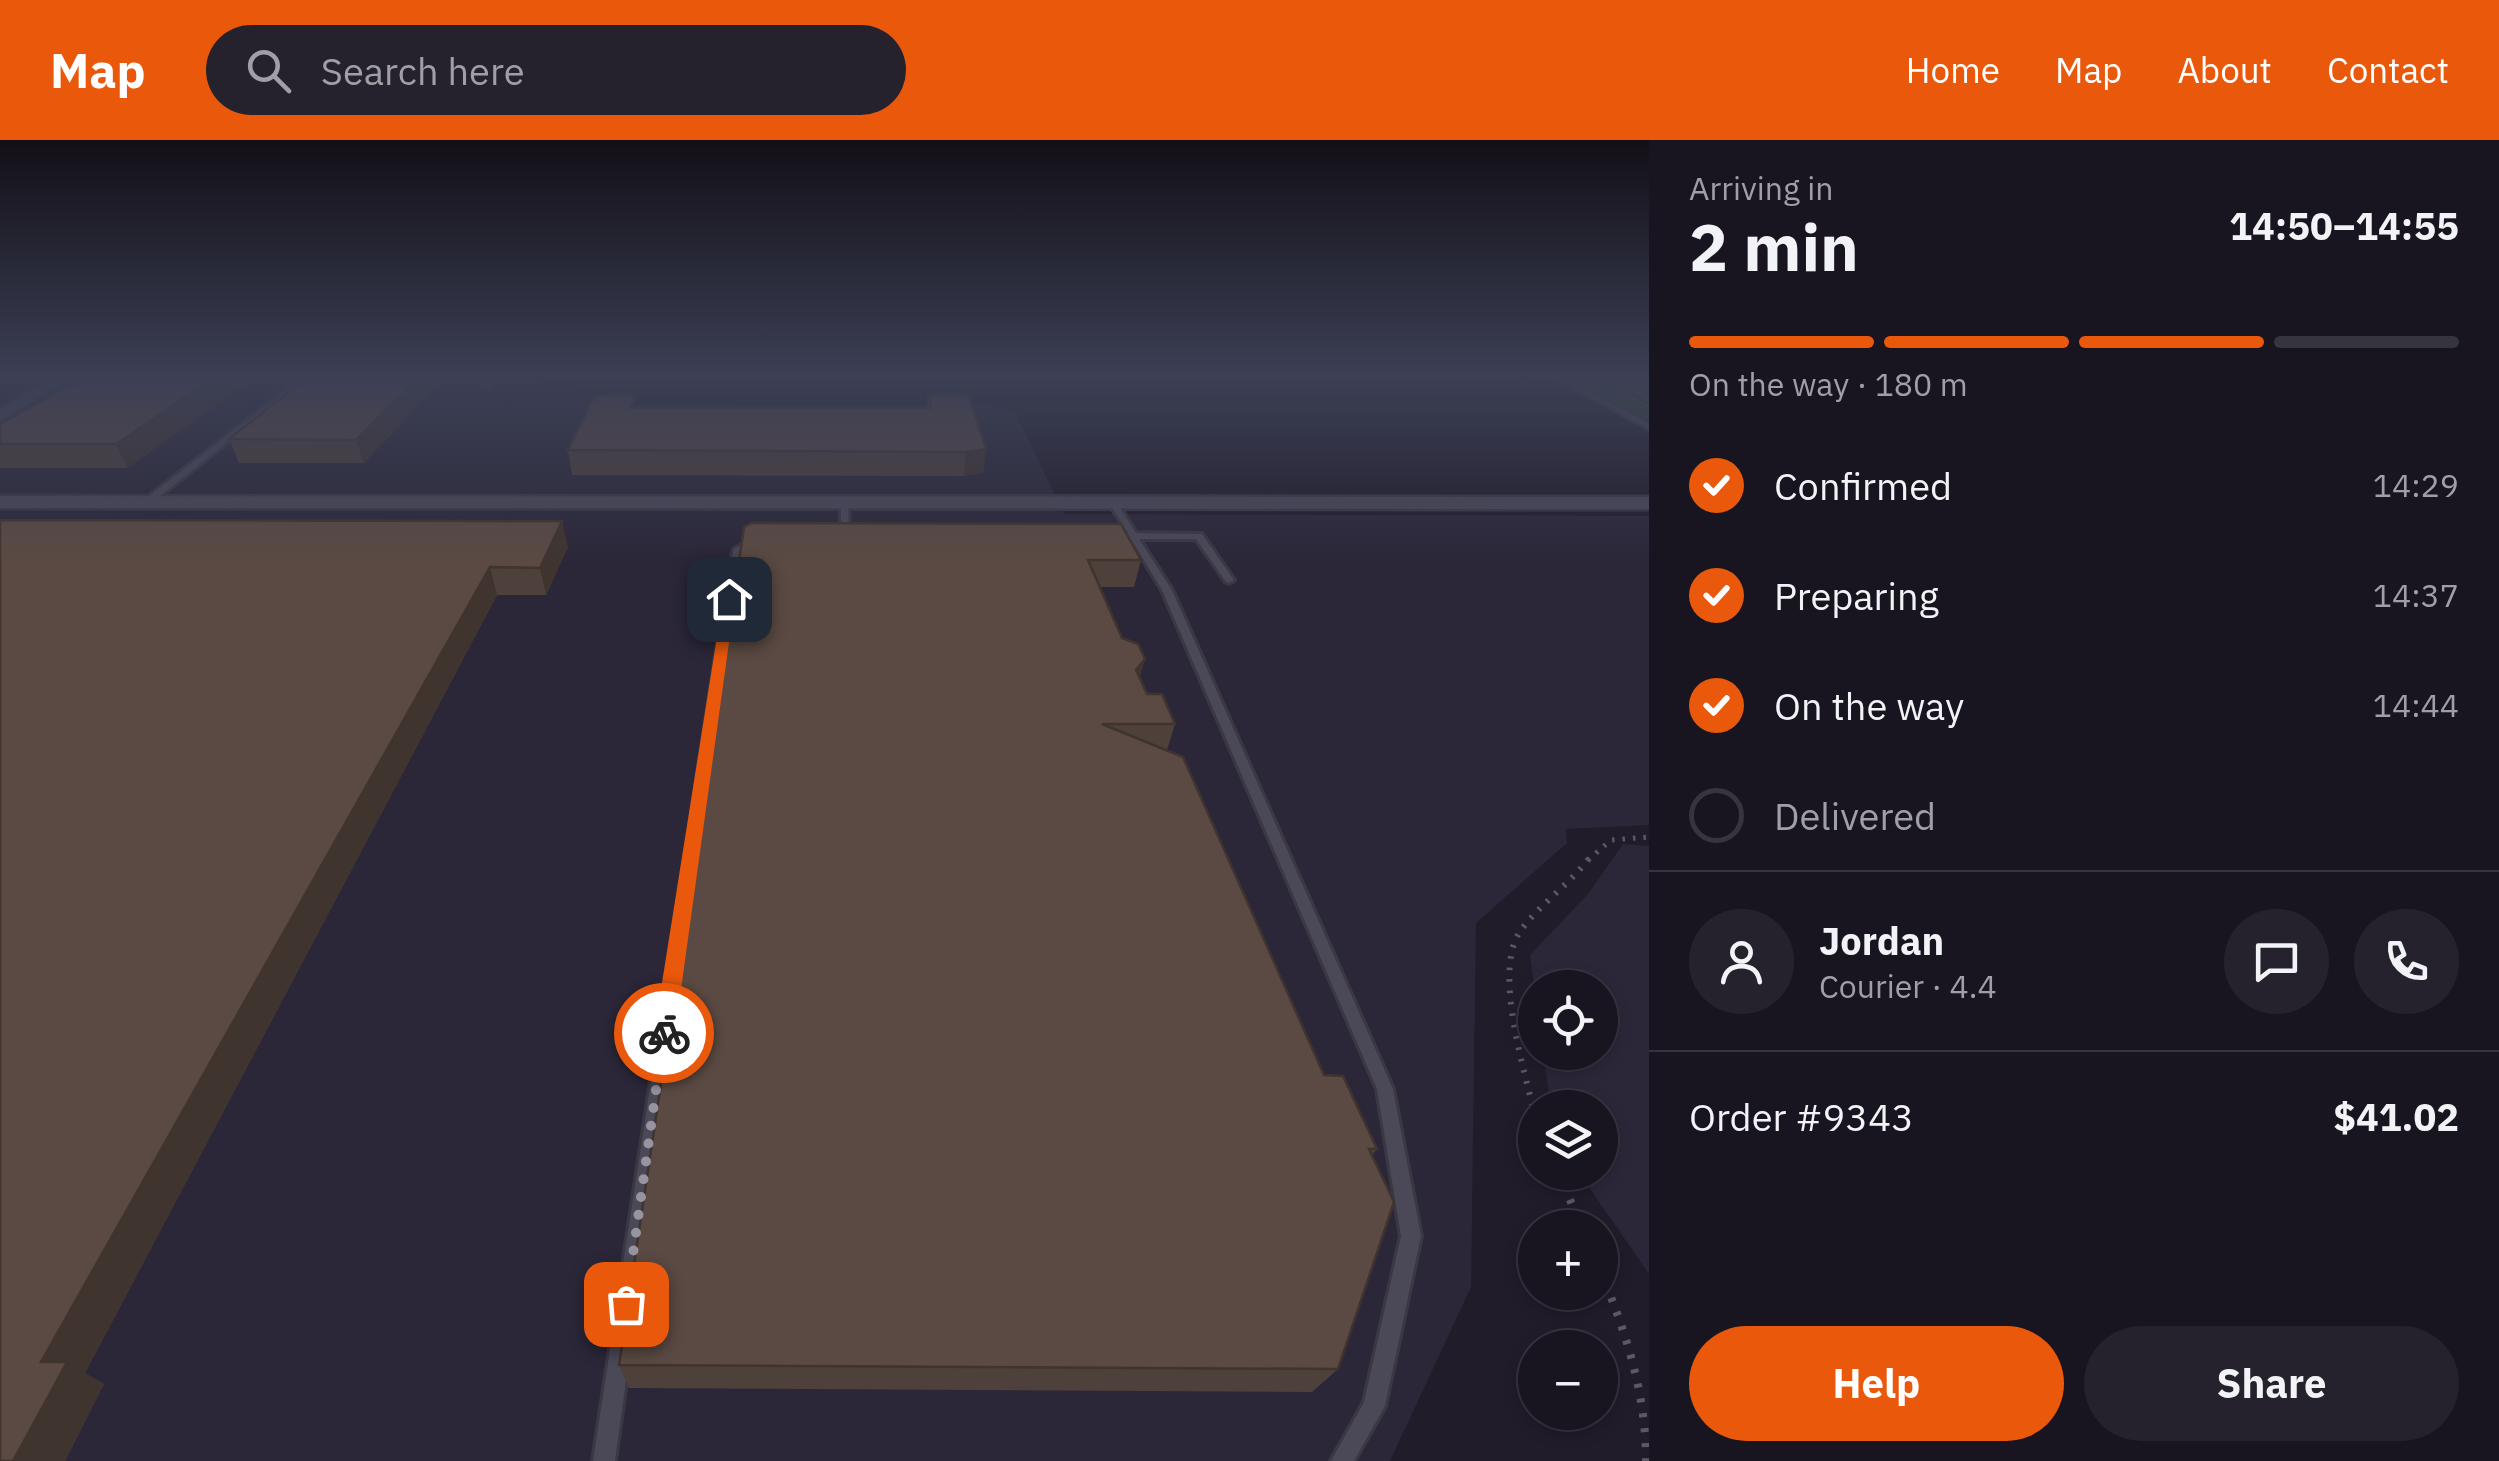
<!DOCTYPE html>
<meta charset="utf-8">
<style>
:root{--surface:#181520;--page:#25222d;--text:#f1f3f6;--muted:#9f9fa5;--line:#36343e;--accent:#ea580c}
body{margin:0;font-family:"IBM Plex Sans",sans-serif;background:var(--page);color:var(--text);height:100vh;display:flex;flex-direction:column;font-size:38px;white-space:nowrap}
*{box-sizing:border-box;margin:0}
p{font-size:32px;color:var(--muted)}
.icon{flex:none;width:55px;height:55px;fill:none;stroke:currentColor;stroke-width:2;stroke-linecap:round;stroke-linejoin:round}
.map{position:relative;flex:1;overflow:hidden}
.sheet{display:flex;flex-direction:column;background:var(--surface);width:850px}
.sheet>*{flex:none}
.fabs{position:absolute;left:1518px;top:830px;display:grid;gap:20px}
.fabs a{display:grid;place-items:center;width:100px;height:100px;border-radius:50%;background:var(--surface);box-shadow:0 5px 15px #0003,0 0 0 2px var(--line);font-size:50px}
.pin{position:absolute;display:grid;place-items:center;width:85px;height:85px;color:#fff;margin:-42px;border-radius:20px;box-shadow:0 5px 15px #0006}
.courier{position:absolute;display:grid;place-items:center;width:100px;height:100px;margin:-50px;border:8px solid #ea580c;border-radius:50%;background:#fff;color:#222;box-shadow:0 2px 12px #0007}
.headline em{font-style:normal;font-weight:700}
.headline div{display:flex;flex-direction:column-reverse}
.headline{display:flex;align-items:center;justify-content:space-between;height:170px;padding:0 40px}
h1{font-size:65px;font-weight:700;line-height:75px}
.bar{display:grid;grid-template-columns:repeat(4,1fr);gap:15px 10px;align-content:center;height:120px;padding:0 40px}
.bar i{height:12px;border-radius:8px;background:var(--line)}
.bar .current{background:var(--accent)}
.bar p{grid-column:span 4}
.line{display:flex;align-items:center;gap:25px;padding:0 40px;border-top:2px solid var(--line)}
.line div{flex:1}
.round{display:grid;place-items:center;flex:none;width:105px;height:105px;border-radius:52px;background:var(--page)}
ol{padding:0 40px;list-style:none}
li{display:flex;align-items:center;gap:30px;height:110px}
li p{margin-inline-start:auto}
li .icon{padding:10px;border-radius:50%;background:var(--accent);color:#fff;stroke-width:4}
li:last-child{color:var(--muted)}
li i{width:55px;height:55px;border:5px solid var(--line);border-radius:50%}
.button{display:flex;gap:20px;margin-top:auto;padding:20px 40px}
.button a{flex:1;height:115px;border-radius:60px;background:var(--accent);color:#fff;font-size:40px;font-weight:700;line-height:115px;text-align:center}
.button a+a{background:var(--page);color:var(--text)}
header{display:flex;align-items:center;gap:60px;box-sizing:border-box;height:140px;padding:0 50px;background:var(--accent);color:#fff}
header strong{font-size:48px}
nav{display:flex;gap:55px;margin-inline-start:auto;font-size:35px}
.search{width:700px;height:90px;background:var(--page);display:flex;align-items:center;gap:25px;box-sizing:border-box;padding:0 35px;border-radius:55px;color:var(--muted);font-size:38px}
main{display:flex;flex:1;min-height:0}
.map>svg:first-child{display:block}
.built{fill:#2b2739}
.green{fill:#2f482f}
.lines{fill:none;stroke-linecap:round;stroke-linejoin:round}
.lane-casing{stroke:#3a3843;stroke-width:6}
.secondary-casing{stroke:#3a3843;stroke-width:5}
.path-far3{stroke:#5c5965;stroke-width:2.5;stroke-dasharray:1 4;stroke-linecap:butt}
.path-far2{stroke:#5c5965;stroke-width:5;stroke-dasharray:2.5 8;stroke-linecap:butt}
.path-far1{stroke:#5c5965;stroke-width:6;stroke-dasharray:2.5 9;stroke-linecap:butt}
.path{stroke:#5c5965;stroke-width:8;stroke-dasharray:4 11;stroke-linecap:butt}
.lane{fill:#4b4858;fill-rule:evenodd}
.secondary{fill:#4b4858;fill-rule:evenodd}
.wall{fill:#4e403a}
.shaded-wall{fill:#40342f}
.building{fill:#5b4a43;stroke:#40342f;stroke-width:2.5}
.route{fill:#ea580c}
.done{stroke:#9794a0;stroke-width:10;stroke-dasharray:0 18}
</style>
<header>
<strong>Map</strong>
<div class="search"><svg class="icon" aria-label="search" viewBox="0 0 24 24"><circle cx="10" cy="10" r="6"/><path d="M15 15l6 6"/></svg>Search here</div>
<nav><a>Home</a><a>Map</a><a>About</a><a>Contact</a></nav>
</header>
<main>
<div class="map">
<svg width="1649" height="1321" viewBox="0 0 1649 1321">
<rect width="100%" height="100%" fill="#201c2a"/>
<path class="built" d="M 0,238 L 529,238 L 608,263 L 996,265 L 1016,274 L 1064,374 L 1649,376 L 1649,685 L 1566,689 L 1567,703 L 1476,783 L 1471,1147 L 1390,1321 L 0,1321 Z
M 1623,704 L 1649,706 L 1649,1134 L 1579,1033 L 1600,1032 L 1600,968 L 1551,967 L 1543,913 L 1600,912 L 1600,848 L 1535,848 L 1535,851 L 1530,815 L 1588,754 Z"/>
<path class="green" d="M 1570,238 L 1599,238 L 1649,264 L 1649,281 Z"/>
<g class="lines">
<g class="lane-casing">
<path id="lane" d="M 0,238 L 26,238 L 23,240 L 0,240 Z
M 301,238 L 308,238 L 150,364 L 144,364 L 144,360 Z
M 490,238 L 496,238 L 489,247 L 486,245 Z
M 1557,238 L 1564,238 L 1649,284 L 1649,289 Z
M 841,360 L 848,362 L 849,397 L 845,400 L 841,397 Z
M 1110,361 L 1116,361 L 1136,393 L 1202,394 L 1234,440 L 1229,443 L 1226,442 L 1196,399 L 1139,399 L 1172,450 L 1393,949 L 1421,1096 L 1385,1266 L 1354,1321 L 1331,1321 L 1364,1262 L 1401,1096 L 1377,949 L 1162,450 L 1131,399 L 1112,399 L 1108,396 L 1112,393 L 1128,393 L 1109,363 Z
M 752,399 L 756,402 L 741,412 L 738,424 L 615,1321 L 593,1321 L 730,424 L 734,409 Z"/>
</g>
<g class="secondary-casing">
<path id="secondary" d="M 52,238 L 69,238 L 0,281 L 0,269 Z
M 0,356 L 1649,357 L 1649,369 L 0,368 Z"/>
</g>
<path class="path-far3" d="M 1603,244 L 1619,248 L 1623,255
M 1633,259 L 1649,266"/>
<path class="path-far2" d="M 1588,720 L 1611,700 L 1649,697"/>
<path class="path-far1" d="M 1535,977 C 1525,930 1492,830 1521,790 C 1541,763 1570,744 1590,717"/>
<path class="path" d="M 1558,1032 L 1582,1088
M 1600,1130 C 1626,1192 1646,1253 1646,1321"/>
<use href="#lane" class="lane"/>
<use href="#secondary" class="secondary"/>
</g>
<path class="wall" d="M 83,238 L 128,328 L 0,328 L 0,284 Z
M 444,238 L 364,323 L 239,323 L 229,299 Z
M 1602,238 L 1649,238 L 1649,263 Z
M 928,255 L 986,309 L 983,333 L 964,336 L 572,335 L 568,310 L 637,268 L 927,268 Z
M 0,380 L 568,407 L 546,455 L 497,455 L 85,1233 L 104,1244 L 65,1321 Z
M 744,387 L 1141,420 L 1134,447 L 1100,447 L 1147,554 L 1175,584 L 1167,610 L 1324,935 L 1377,1009 L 1372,1015 L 1338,1229 L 1312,1252 L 629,1248 L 619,1225 Z"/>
<path class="shaded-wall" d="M 214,238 L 253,238 L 128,328 L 116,304 Z
M 418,238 L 444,238 L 364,323 L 356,300 Z
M 986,309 L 983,333 L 964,336 L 966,312 Z
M 562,381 L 568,407 L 546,455 L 540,428 Z
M 490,427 L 497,455 L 85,1233 L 104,1244 L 65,1321 L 13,1321 L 41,1222 Z
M 1145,519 L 1137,548 L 1136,530 Z"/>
<path class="building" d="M 83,238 L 214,238 L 116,304 L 0,304 L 0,284 Z
M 307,238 L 418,238 L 356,300 L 229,299 Z
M 1619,238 L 1649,238 L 1649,253 Z
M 616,255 L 635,255 L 630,268 L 931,268 L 928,255 L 963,255 L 969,257 L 986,309 L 966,312 L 568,310 L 594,257 Z
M 0,380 L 562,381 L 540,428 L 490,427 L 41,1222 L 67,1222 L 13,1321 L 0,1321 Z
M 751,383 L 1121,384 L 1141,420 L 1088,420 L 1122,498 L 1138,504 L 1145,519 L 1136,530 L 1147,554 L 1162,554 L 1175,584 L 1102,584 L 1183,617 L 1324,935 L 1343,936 L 1377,1009 L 1369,1009 L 1394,1062 L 1338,1229 L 619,1225 L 744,387 Z"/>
<linearGradient id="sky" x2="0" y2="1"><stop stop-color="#120f17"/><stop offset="0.56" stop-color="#3c4055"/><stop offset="1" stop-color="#3c4055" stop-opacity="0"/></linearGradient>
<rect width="1649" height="423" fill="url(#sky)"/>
<path class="route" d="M 729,456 L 735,459 L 675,893 L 664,902 L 654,893 L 723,459 Z"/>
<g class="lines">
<path class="done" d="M 626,1164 L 664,893"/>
</g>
</svg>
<div class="fabs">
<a><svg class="icon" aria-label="locate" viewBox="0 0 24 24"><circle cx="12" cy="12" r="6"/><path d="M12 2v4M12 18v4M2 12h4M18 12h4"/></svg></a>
<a><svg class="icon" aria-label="layers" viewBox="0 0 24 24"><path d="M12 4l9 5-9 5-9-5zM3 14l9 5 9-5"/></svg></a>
<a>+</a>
<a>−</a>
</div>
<div class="pin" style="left:626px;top:1164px;background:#ea580c"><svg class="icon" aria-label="bag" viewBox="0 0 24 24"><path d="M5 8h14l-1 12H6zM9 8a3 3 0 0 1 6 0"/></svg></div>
<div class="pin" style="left:729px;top:459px;background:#1f2937"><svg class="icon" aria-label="home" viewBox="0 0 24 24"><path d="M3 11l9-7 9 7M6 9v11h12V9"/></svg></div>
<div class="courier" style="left:664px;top:893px"><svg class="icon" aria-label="bike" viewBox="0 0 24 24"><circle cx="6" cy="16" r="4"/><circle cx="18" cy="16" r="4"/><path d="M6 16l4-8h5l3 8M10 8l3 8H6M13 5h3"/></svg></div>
</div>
<section class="sheet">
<div class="headline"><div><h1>2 min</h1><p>Arriving in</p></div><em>14:50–14:55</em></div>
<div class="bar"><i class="current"></i><i class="current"></i><i class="current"></i><i></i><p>On the way · 180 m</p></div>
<ol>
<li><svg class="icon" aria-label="check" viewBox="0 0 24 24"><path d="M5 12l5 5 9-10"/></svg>Confirmed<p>14:29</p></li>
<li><svg class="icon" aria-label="check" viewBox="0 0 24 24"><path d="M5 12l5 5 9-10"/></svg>Preparing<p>14:37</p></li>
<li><svg class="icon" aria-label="check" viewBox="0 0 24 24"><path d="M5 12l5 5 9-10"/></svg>On the way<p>14:44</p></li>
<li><i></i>Delivered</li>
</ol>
<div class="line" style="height:180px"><a class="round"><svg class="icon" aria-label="person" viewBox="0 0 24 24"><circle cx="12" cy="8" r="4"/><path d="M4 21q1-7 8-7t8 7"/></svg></a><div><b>Jordan</b><p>Courier · 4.4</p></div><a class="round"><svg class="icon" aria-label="chat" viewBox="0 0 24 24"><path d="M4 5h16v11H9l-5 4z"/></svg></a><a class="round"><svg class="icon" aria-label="phone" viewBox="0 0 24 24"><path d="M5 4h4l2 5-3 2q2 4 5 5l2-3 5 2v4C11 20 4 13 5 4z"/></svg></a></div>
<div class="line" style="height:130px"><div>Order #9343</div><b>$41.02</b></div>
<div class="button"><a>Help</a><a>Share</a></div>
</section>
</main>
